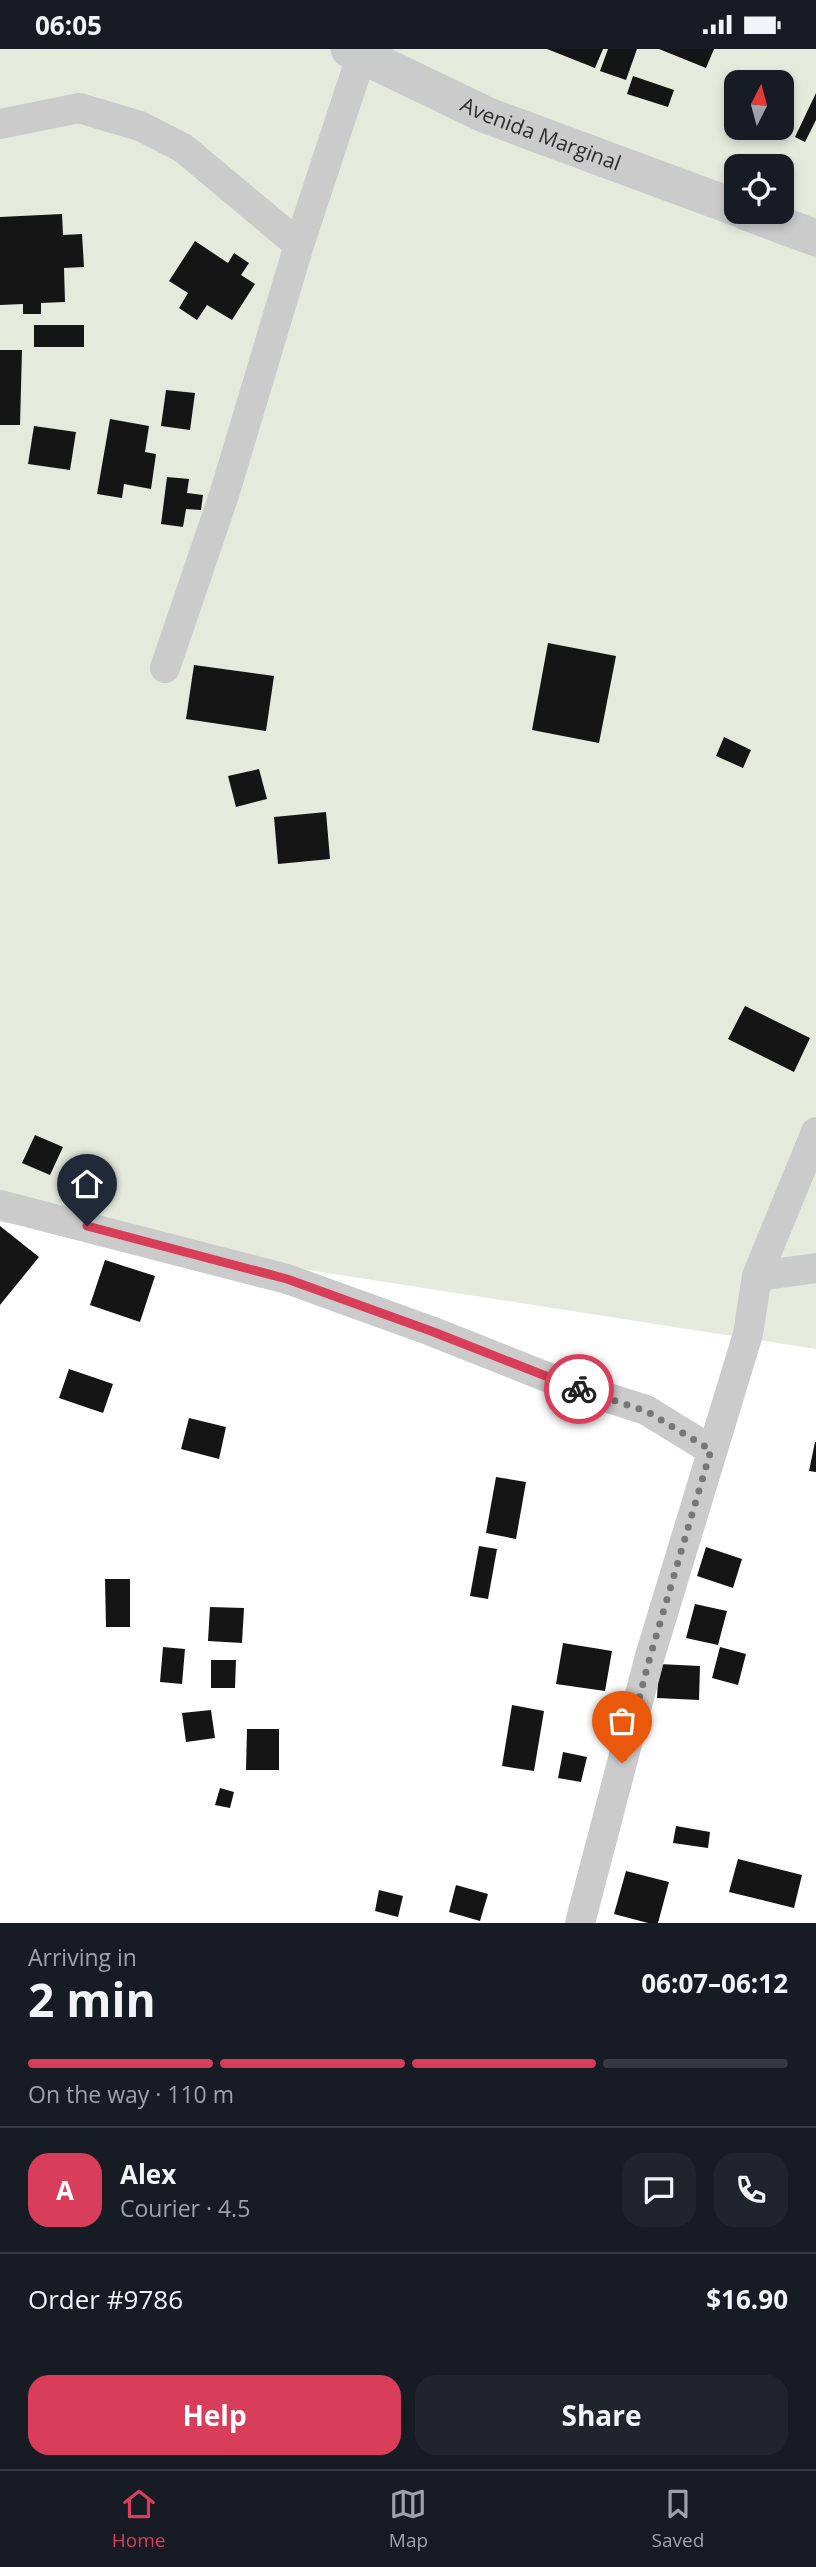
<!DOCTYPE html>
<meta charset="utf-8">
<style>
:root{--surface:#171b24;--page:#20242c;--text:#f1f3f6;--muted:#9ea1a6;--line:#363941;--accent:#d83d59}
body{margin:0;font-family:"Open Sans",sans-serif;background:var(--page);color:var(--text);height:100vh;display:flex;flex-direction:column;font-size:26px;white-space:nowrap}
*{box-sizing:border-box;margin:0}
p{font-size:23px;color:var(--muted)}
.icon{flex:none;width:38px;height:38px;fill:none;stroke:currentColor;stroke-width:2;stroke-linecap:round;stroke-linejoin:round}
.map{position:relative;height:1874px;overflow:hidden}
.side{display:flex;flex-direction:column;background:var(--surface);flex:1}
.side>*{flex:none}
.needle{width:46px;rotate:6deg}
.tools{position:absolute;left:724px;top:21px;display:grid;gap:14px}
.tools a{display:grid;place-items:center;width:70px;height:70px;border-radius:14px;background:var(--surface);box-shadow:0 4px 10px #0003;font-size:35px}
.pin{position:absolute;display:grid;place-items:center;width:60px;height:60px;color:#fff;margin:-72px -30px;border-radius:50% 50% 50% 0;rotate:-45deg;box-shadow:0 0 7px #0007}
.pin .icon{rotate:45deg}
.courier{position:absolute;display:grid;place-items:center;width:70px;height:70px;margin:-35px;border:5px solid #d83d59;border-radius:50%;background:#fff;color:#222;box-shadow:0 2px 9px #0007}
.head em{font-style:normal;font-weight:700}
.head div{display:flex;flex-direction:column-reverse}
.head{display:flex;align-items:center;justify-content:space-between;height:119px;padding:0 28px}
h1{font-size:46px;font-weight:700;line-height:52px}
.bar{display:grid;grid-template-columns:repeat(4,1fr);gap:10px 7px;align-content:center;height:84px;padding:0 28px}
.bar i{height:9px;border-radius:5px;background:var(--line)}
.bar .active{background:var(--accent)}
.bar p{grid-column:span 4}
.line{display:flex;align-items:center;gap:18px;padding:0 28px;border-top:2px solid var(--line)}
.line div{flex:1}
.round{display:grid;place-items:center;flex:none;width:74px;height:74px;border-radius:21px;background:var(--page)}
.primary-button{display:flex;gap:14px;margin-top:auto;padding:14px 28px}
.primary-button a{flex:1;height:80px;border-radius:21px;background:var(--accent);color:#fff;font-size:28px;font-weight:700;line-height:80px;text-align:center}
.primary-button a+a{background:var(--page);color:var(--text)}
.status{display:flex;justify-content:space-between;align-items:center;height:49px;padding:0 35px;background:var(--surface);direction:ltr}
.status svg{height:19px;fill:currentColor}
.tabs{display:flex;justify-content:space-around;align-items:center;height:98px;border-top:2px solid var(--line);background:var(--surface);font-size:19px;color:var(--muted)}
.tabs a{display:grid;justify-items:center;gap:4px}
.tabs .active{color:var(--accent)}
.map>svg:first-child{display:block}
.green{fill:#e6eadd;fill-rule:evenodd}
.building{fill:#151515}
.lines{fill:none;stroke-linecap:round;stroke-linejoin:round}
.minor{stroke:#cbcbcb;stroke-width:30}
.tertiary{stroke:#cbcbcb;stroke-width:37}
.done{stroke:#777;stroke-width:7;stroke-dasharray:0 12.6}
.route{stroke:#d83d59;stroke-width:9}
.labels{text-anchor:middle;stroke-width:7;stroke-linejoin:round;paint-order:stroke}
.street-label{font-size:21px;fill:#2e2e2e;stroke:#fff}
</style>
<div class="status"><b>06:05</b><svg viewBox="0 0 49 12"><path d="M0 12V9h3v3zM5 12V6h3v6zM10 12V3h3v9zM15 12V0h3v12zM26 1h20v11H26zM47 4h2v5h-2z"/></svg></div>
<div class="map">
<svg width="816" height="1874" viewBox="0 0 816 1874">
<rect width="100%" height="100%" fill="#fff"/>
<path class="green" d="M 0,0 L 816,0 L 816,1300 L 0,1173 ZM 737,33 L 782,33 L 782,79 L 737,79 ZM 737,117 L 782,117 L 782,163 L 737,163 Z"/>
<path class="building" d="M 547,0 L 603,0 L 595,19 Z
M 608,0 L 637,0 L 626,31 L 600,22 Z
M 659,0 L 714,0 L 706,19 Z
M 633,27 L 674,41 L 668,58 L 627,45 Z
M 816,44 L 816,71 L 805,93 L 795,88 Z
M 62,165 L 63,186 L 82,185 L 84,218 L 64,219 L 65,253 L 41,254 L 41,265 L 23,265 L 23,255 L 0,256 L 0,168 Z
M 195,192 L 228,214 L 234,204 L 249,214 L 241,226 L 255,235 L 232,271 L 207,256 L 197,271 L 179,259 L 188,244 L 169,232 Z
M 34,276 L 84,276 L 84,298 L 34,298 Z
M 0,301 L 22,301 L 20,376 L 0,376 Z
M 166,341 L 195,344 L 190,381 L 161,377 Z
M 110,370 L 149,377 L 145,403 L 156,405 L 151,440 L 124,435 L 122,449 L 97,445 Z
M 34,377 L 76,383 L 70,421 L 28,415 Z
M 167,428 L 189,430 L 187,444 L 203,446 L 201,461 L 186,460 L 183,478 L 161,475 Z
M 548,594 L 616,607 L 599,694 L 532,681 Z
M 194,616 L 274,627 L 266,682 L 186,670 Z
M 724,688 L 751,701 L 743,719 L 716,707 Z
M 259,720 L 267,750 L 236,758 L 228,727 Z
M 326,763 L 330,810 L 278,815 L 274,768 Z
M 745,957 L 810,989 L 794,1023 L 728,990 Z
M 35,1086 L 63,1098 L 50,1126 L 22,1114 Z
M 0,1177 L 39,1208 L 0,1256 Z
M 105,1211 L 155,1227 L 140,1273 L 90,1256 Z
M 69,1320 L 113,1335 L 103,1364 L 59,1349 Z
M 189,1369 L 226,1378 L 219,1410 L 181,1400 Z
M 815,1393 L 816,1393 L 816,1423 L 809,1422 Z
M 496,1428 L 526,1433 L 516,1490 L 486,1484 Z
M 479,1497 L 497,1500 L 488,1550 L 470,1547 Z
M 706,1498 L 742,1510 L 733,1539 L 697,1527 Z
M 105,1530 L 130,1530 L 130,1578 L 106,1578 Z
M 695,1555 L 727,1562 L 718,1596 L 686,1589 Z
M 210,1558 L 244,1559 L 242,1594 L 208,1592 Z
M 563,1594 L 612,1602 L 605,1642 L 556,1635 Z
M 163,1598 L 185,1600 L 182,1635 L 160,1633 Z
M 720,1598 L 746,1605 L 738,1636 L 712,1629 Z
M 211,1611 L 236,1611 L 235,1639 L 211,1639 Z
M 659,1615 L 700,1617 L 699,1651 L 657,1649 Z
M 512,1656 L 544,1662 L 534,1722 L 502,1717 Z
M 211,1661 L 215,1689 L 186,1693 L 182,1664 Z
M 247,1680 L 279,1680 L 279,1721 L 246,1721 Z
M 563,1703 L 587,1708 L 581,1733 L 558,1729 Z
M 220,1739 L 234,1743 L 230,1759 L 215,1756 Z
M 676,1777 L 710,1783 L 708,1799 L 673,1794 Z
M 738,1810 L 802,1826 L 794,1859 L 729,1843 Z
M 626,1822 L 669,1833 L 658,1874 L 648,1874 L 614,1865 Z
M 456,1836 L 488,1845 L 480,1872 L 449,1863 Z
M 379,1841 L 403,1847 L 398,1868 L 375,1862 Z"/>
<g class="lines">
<path class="minor" d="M 0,75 L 79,59 L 140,77 L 183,99 L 299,196
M 165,619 L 224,446 L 299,196 L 362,5
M 0,1156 L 287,1230 L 431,1282 L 562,1334 L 646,1361 L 711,1401
M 757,1227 L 816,1219
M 580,1874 L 650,1607 L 748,1285 L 757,1227 L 816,1083"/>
<g class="tertiary">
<path id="s1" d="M 349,0 L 486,66 L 737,159"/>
<path d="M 746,163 L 816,189"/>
</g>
</g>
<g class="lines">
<path class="done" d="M 579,1340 L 646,1362 L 711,1401 L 650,1608 L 622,1714"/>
<path class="route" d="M 87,1177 L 287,1230 L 431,1282 L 579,1340"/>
</g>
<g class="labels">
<g class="street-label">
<text dy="7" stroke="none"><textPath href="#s1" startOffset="210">Avenida Marginal</textPath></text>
</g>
</g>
</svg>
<div class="tools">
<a><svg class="needle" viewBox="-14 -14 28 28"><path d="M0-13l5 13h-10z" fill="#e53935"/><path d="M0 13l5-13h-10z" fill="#9ea1a6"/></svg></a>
<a><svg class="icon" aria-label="locate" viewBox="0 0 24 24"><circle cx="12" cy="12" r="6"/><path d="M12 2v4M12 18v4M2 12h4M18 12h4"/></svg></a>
</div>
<div class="pin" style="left:622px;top:1714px;background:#ea580c"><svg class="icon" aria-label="bag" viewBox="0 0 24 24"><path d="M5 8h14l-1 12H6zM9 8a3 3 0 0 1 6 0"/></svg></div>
<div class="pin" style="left:87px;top:1177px;background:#1f2937"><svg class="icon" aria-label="home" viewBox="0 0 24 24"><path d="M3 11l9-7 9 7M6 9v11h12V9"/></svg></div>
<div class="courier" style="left:579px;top:1340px"><svg class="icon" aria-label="bike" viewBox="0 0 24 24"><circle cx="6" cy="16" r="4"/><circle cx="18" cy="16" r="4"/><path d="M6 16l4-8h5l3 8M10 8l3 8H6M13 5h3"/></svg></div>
</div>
<section class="side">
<div class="head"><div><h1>2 min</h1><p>Arriving in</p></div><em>06:07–06:12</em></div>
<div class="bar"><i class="active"></i><i class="active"></i><i class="active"></i><i></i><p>On the way · 110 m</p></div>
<div class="line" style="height:126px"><b class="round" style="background:var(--accent);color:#fff">A</b><div><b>Alex</b><p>Courier · 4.5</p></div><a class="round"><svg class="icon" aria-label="chat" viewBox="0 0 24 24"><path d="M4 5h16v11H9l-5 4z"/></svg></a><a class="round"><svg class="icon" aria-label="phone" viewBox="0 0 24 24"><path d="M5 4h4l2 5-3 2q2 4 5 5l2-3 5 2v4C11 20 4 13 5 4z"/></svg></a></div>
<div class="line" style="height:91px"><div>Order #9786</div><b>$16.90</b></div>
<div class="primary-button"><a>Help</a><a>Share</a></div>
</section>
<nav class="tabs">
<a class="active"><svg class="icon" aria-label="home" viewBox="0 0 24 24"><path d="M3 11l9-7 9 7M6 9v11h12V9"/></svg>Home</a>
<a><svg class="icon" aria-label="map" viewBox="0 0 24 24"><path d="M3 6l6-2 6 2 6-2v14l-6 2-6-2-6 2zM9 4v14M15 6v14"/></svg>Map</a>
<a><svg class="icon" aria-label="saved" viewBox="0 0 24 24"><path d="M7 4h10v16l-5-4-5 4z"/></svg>Saved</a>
</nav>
